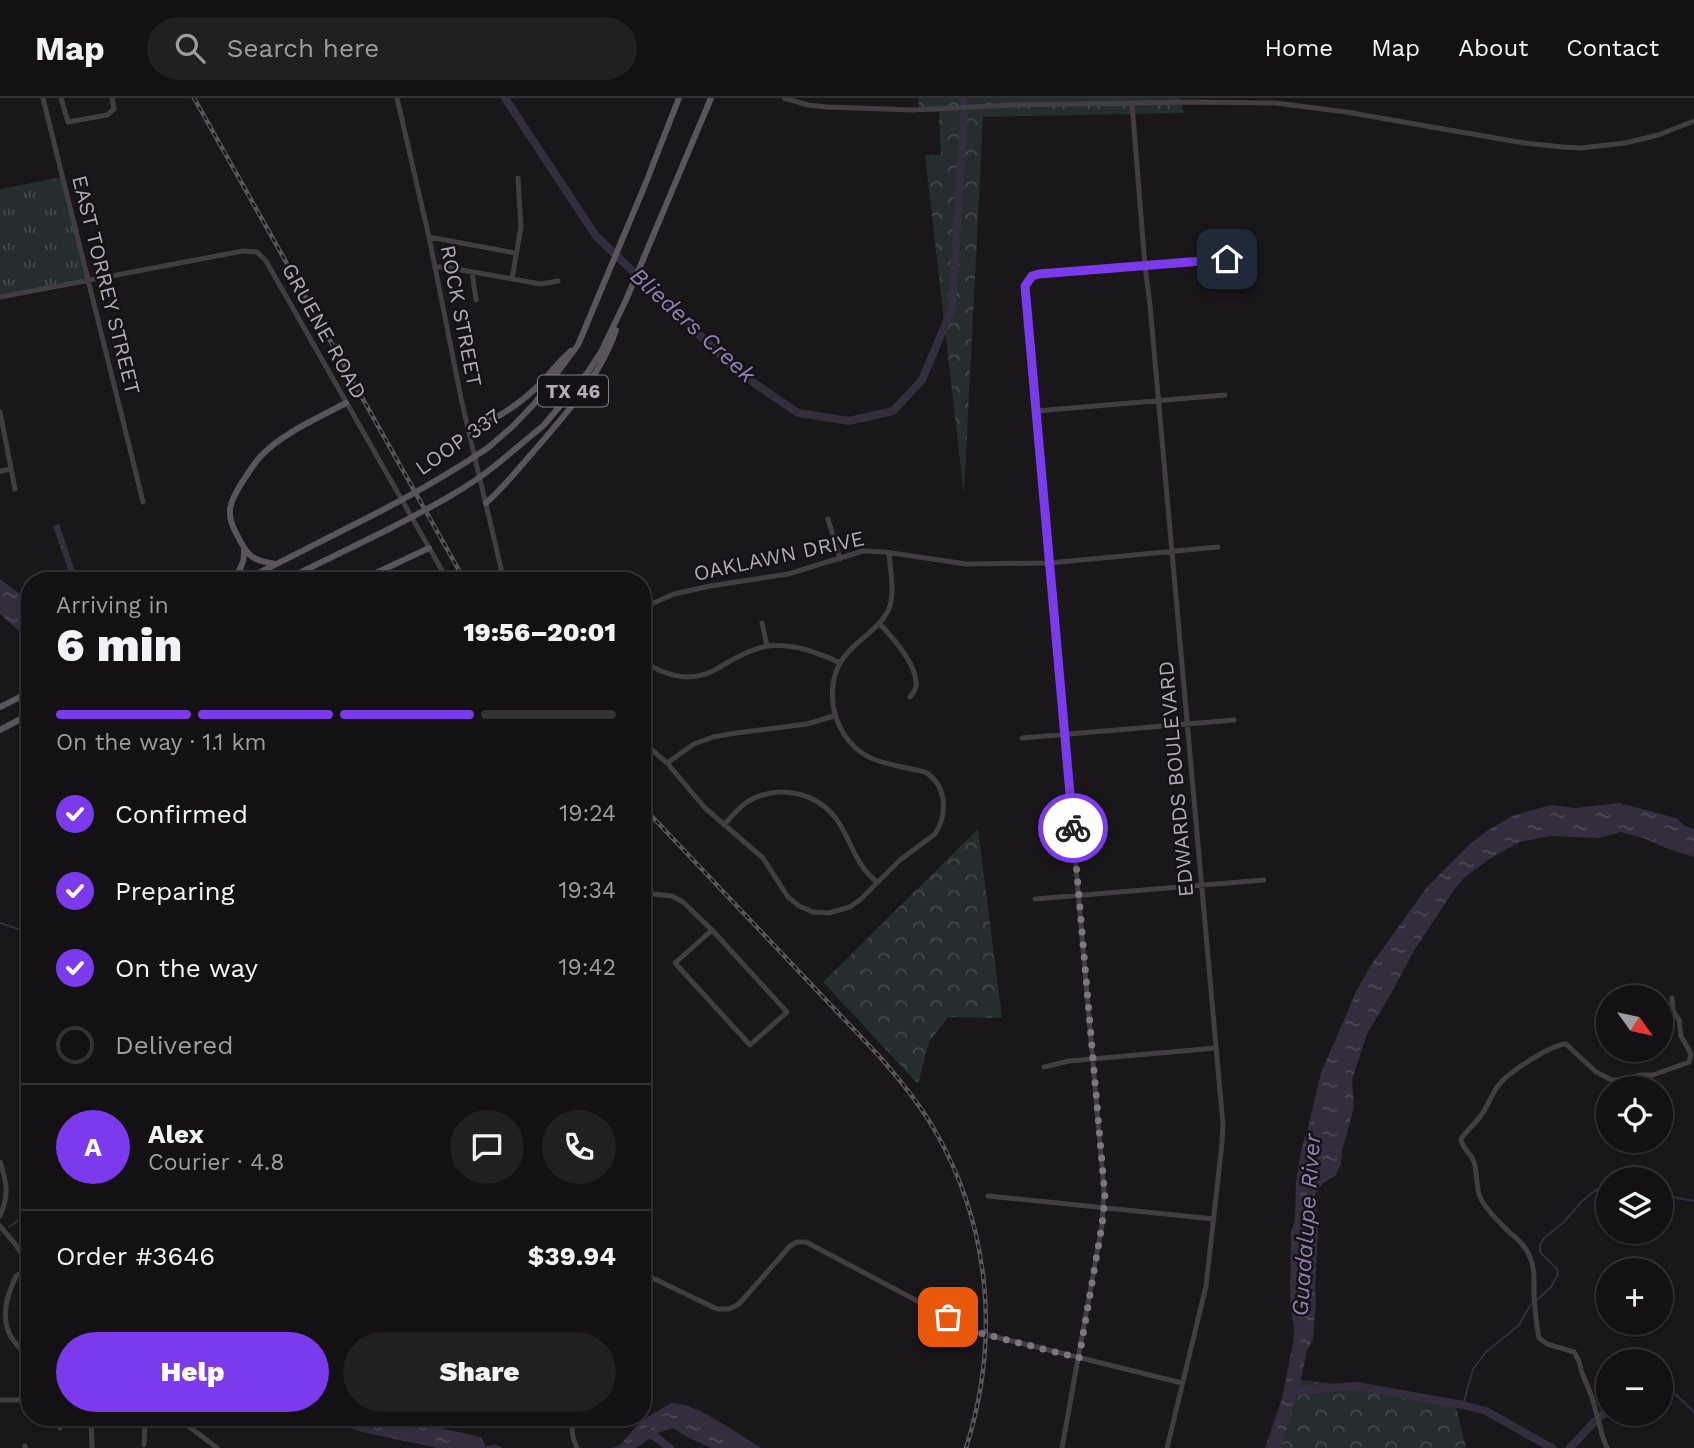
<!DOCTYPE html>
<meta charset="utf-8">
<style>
:root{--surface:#131113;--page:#201f21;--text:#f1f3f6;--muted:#9d9da0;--line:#323133;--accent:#7c3aed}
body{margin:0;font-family:"Work Sans",sans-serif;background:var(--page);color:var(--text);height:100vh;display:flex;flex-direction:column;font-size:26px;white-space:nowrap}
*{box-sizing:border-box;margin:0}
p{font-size:23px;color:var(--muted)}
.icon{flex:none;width:38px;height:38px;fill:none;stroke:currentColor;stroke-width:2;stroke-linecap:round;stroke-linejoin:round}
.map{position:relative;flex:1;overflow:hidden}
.details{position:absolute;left:21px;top:474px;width:630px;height:854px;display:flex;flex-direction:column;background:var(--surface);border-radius:28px;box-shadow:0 2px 5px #0004,0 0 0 2px var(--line)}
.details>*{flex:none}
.needle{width:46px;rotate:123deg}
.tools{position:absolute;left:1596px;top:887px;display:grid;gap:14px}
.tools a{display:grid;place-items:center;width:77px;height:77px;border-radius:50%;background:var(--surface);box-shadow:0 2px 5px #0004,0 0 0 2px var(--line);font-size:35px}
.pin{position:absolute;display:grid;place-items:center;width:60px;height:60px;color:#fff;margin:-30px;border-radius:14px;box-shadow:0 4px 10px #0006}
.courier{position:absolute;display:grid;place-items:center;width:70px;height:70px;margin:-35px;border:5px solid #7c3aed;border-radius:50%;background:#fff;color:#222;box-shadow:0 2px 9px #0007}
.summary em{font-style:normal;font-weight:800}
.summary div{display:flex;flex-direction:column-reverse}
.summary{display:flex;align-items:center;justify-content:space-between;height:119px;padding:0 35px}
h1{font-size:46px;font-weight:800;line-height:52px}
.bar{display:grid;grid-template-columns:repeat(4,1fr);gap:10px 7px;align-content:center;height:84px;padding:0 35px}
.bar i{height:9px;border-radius:5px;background:var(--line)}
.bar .on{background:var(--accent)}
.bar p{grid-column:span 4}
.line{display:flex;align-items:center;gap:18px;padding:0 35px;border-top:2px solid var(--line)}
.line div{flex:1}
.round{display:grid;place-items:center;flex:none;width:74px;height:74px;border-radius:37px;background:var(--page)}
ol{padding:0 35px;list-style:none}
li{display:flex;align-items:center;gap:21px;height:77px}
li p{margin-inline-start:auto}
li .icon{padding:7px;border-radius:50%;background:var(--accent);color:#fff;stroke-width:4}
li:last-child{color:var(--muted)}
li i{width:38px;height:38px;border:4px solid var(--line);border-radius:50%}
.action{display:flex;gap:14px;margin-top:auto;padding:14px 35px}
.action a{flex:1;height:80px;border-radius:42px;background:var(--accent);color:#fff;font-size:28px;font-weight:800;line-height:80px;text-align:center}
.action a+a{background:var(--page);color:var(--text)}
header{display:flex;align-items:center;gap:42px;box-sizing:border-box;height:98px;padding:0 35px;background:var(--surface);border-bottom:2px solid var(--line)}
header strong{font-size:33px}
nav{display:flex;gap:38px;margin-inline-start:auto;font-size:24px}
.search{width:490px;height:63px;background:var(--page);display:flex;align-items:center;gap:18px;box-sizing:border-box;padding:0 24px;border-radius:38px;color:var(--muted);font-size:26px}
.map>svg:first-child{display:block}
.forest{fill:url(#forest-crowns)}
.park{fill:url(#park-tufts)}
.water{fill:url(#water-ripples)}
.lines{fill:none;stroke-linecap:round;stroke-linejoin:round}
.stream{stroke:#332d3d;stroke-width:2}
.river{stroke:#332d3d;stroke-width:8}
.minor{stroke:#423d43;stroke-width:5}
.major{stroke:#5a545d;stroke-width:6}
.rail-casing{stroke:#5a545d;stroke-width:4.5}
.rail{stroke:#141214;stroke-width:2;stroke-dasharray:5;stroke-linecap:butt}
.major-bridge{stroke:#5a545d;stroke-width:6}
.done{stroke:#7d7681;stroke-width:7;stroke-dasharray:0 12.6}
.route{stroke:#7c3aed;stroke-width:9}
.labels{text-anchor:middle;stroke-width:5;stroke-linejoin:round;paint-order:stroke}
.shield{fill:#141214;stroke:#837c88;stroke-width:2}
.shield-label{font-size:19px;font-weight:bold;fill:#b3a9b9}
.street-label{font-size:21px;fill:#b3a9b9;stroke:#141214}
.water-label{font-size:23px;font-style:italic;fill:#957fb4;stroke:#141214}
</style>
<header>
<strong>Map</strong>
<div class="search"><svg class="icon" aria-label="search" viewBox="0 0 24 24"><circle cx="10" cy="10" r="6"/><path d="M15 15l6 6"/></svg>Search here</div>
<nav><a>Home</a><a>Map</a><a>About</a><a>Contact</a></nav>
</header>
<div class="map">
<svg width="1694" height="1350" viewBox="0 0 1694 1350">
<defs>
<pattern id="forest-crowns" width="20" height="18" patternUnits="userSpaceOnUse" patternTransform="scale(1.75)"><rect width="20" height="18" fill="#252d2e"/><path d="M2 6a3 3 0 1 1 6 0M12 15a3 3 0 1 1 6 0" fill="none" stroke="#42494a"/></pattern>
<pattern id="park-tufts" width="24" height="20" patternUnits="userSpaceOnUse" patternTransform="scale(1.75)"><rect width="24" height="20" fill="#252d2e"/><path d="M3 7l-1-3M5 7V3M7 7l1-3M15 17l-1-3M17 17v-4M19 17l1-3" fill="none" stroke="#42494a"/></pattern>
<pattern id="water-ripples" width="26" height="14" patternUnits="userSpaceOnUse" patternTransform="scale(1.75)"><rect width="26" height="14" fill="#332d3d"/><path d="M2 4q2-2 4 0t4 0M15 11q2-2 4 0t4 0" fill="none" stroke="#4e4957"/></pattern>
</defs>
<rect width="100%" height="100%" fill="#191719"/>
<path class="forest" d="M 918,0 L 1180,0 L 1184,15 L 983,19 L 964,397 L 925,57 L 941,57 L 939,14 L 920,14 Z
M 978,731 L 1002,920 L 948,919 L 929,944 L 918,986 L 823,884 Z
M 1301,1282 L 1352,1288 L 1456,1309 L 1466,1350 L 1281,1350 Z"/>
<path class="park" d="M 63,79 L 88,182 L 0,201 L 0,91 Z"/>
<path class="water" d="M 59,426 L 78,482 L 72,483 L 53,428 Z
M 0,481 L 30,504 L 30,543 L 0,516 Z
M 1619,705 L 1676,720 L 1685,728 L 1694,731 L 1694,759 L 1666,750 L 1646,741 L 1621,734 L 1599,740 L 1551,738 L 1520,744 L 1491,760 L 1465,779 L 1454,792 L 1415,851 L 1392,894 L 1367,936 L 1352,982 L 1354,1009 L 1342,1053 L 1341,1066 L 1335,1078 L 1324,1084 L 1315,1096 L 1318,1135 L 1315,1189 L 1316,1204 L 1313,1241 L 1307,1252 L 1299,1291 L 1281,1350 L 1265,1350 L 1282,1300 L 1293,1245 L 1294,1230 L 1290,1205 L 1291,1134 L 1295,1121 L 1296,1084 L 1301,1053 L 1309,1025 L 1321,975 L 1356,894 L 1371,867 L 1427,789 L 1470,746 L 1487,733 L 1512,718 L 1551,707 L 1575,710 Z
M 671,1305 C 695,1303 740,1338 762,1350 L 711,1350 L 687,1339 L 673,1330 L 658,1335 L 636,1350 L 611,1350 L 620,1347 L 641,1323 Z
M 323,1320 L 405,1320 L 445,1331 L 481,1339 L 486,1349 L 495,1346 L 503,1350 L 438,1350 L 362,1334 Z"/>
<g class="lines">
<path class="stream" d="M 0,825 L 30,835
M 1661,1097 L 1694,1103
M 21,1121 L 30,1144
M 9,1129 L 30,1115
M 0,1137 L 0,1136
M 1538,1201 L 1551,1189 L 1558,1176 L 1557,1171 L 1540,1154 L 1540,1147 L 1544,1140 L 1564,1124 L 1582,1103 L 1597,1091 L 1608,1089
M 1661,1289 L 1670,1291 L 1694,1314
M 1463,1307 L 1473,1271 L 1486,1254 L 1519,1227 L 1531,1206"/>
<path class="river" d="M 505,0 L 596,138 L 738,274 L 798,315 L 849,323 L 893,313 L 922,282 L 952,211 L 964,16
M 963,0 L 963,4
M 1291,1293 L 1357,1288 L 1463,1307 L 1486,1313 L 1552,1350
M 1601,1318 L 1608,1312
M 647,1333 L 670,1350
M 1570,1350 L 1595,1323"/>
<path class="minor" d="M 43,0 L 143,404
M 61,0 L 68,24 L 107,17 L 114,11 L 112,0
M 397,0 L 429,139 L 462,305 L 504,483
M 784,0 L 808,7 L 827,9 L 912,12 L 1013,7 L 1187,4 L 1276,5 L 1346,14 L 1524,45 L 1563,49 L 1581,50 L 1625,45 L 1658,37 L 1694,23
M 1132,5 L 1145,168 L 1150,207 L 1223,1027 L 1222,1045 L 1206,1188 L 1167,1350
M 429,139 L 515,155
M 435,169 L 444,169 L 541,186 L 558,183
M 472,174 L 476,202
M 512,181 L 521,129 L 518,80
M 0,199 L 243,153 L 257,154 L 266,163 L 448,483
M 1036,313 L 1225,297
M 0,314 L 15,391
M 0,373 L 11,371
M 828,421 L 840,461
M 642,510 L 674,496 L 710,488 L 788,476 L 863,453 L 885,454 L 966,466 L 1049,465 L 1218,449
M 642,514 L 646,533 L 642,549
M 762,525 L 767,548
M 879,525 C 892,539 915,564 916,584 C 917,590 914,594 910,599
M 642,562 C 662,576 685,584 708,575 C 717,572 724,566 732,562 C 743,556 755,550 767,548 C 793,545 817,554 840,565
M 1022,640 L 1234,622
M 642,643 L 667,665 L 705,710 L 763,760 L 788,799 L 799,808 L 813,814 L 829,815 L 850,809 L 861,801 L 900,762 L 935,736 C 948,716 947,687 925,674 C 908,670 889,667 873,661 C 837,646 822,598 840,565 C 852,544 877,534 888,513 C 896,496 890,473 889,455
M 667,665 L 694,646 L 713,639 L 736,635 L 807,626 L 834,618
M 724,727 C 731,719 738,710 747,704 C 778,685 819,694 839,725 C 853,747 855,766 877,784
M 642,795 L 672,798 L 683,804 L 712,832 L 787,914 L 750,947 L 675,865 L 712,832
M 1035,801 L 1264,782
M 1044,969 L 1069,963 L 1216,950
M 0,1064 C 7,1084 9,1099 0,1118
M 988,1098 L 1214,1121
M 0,1128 L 16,1147 L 30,1170
M 642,1175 L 717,1211 L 729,1211 L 739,1206 L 790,1148 L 797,1144 L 806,1144 L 976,1234 L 1182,1285
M 0,1302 L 28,1302 L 27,1263 C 24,1253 16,1247 11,1239 C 0,1219 7,1197 16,1178 L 30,1170
M 59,1320 L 60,1330
M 91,1320 L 92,1350
M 178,1320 L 217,1350
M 571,1320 L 573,1339 L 577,1350
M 144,1347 L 145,1320
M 25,1348 L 25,1350
M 1062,1350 L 1102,1127 L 1104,1093 L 1030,238 C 1028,225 1020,191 1029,181 C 1032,177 1034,177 1039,176 L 1227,161
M 1607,1350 L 1603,1340 L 1592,1299 L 1582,1275 L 1579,1263 L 1574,1254 L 1547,1246 L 1539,1240 C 1536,1226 1535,1211 1534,1196 C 1534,1183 1535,1171 1530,1159 C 1526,1148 1518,1142 1509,1134 C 1500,1125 1487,1113 1481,1101 C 1475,1090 1478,1076 1474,1064 C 1471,1055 1462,1051 1461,1041 C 1467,1032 1476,1025 1482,1016 C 1488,1008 1491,997 1498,988 C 1507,975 1552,946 1566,946 L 1596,974 L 1612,982 L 1623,982 L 1641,977 L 1653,977 L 1689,964 L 1691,957 L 1689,952 L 1681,938 L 1679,922 L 1673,913 L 1672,900"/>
<path class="major" d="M 469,332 C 495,322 516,309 536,290 C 548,278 558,264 571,253
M 489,349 L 513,328 L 534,306 L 578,247 L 645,87 L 679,0
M 496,367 L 544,327 L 588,274 L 601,254 L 626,202 L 711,0
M 486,405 C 504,389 518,371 534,353 C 565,317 601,278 616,232
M 276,466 C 251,463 247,457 236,435 C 225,415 230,404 241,386 C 247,377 253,367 260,359 C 281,336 318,320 346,305
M 231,483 C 240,474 245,465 244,452
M 243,483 L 379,414
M 283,483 L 389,431
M 359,483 L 429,450
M 0,609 L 30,594
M 0,632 L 30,616"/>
<g class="rail-casing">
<path id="rail" d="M 194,0 L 465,483
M 642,708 L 880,959 C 900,982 919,1005 934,1031 C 991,1129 1000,1243 966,1350"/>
</g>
<use href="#rail" class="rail"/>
<path class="major-bridge" d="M 379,414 C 417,394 454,373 489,349
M 389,431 C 427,411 462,394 496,367"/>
</g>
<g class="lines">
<path class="done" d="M 948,1219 L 976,1234 L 1079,1260 L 1102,1127 L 1105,1099 L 1073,730"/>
<path class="route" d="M 1073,730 L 1025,188 L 1032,178 L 1039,176 L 1227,161"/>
</g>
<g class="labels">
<rect class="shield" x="538" y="277.5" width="70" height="31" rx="5"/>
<g class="shield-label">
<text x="573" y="300">TX 46</text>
</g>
<g class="street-label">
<text transform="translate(106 187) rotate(76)" y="7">EAST TORREY STREET</text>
<text transform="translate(461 218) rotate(79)" y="7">ROCK STREET</text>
<text transform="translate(324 233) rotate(61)" y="7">GRUENE ROAD</text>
<text transform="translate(458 344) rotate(-35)" y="7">LOOP 337</text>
<text transform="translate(779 458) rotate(-12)" y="7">OAKLAWN DRIVE</text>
<text transform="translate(1176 681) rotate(-95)" y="7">EDWARDS BOULEVARD</text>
</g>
<g class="water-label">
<text transform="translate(693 227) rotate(42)" y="8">Blieders Creek</text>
<text transform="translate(1306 1127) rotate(-86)" y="8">Guadalupe River</text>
</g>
</g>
</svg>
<div class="tools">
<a><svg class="needle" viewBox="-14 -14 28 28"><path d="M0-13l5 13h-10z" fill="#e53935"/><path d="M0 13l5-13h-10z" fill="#9d9da0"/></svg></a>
<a><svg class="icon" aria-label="locate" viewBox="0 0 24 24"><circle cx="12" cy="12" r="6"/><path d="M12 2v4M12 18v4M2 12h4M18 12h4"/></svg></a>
<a><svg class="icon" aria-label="layers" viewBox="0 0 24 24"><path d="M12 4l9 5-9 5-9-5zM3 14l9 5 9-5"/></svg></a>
<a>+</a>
<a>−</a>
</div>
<div class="pin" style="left:948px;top:1219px;background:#ea580c"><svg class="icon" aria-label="bag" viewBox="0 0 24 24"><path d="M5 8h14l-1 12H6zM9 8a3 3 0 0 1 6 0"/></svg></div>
<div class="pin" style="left:1227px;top:161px;background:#1f2937"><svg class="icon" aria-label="home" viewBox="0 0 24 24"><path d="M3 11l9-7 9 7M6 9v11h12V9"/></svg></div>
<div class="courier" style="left:1073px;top:730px"><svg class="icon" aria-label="bike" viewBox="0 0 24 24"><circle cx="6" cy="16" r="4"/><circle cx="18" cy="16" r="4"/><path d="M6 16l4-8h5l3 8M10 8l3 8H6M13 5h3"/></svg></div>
<section class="details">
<div class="summary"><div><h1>6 min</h1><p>Arriving in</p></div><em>19:56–20:01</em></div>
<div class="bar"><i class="on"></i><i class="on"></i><i class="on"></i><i></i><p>On the way · 1.1 km</p></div>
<ol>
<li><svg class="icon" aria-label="check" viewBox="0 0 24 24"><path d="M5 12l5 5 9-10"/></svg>Confirmed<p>19:24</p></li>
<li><svg class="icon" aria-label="check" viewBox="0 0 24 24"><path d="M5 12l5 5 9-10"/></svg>Preparing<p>19:34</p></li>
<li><svg class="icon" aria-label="check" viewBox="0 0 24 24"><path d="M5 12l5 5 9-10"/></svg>On the way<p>19:42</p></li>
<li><i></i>Delivered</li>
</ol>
<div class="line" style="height:126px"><b class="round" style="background:var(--accent);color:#fff">A</b><div><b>Alex</b><p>Courier · 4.8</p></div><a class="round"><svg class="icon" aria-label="chat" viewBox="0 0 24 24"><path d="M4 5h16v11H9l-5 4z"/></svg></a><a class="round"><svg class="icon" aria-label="phone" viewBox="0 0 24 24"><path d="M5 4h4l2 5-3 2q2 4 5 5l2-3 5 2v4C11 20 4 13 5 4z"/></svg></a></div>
<div class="line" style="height:91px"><div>Order #3646</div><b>$39.94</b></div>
<div class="action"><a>Help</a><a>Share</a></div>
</section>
</div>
